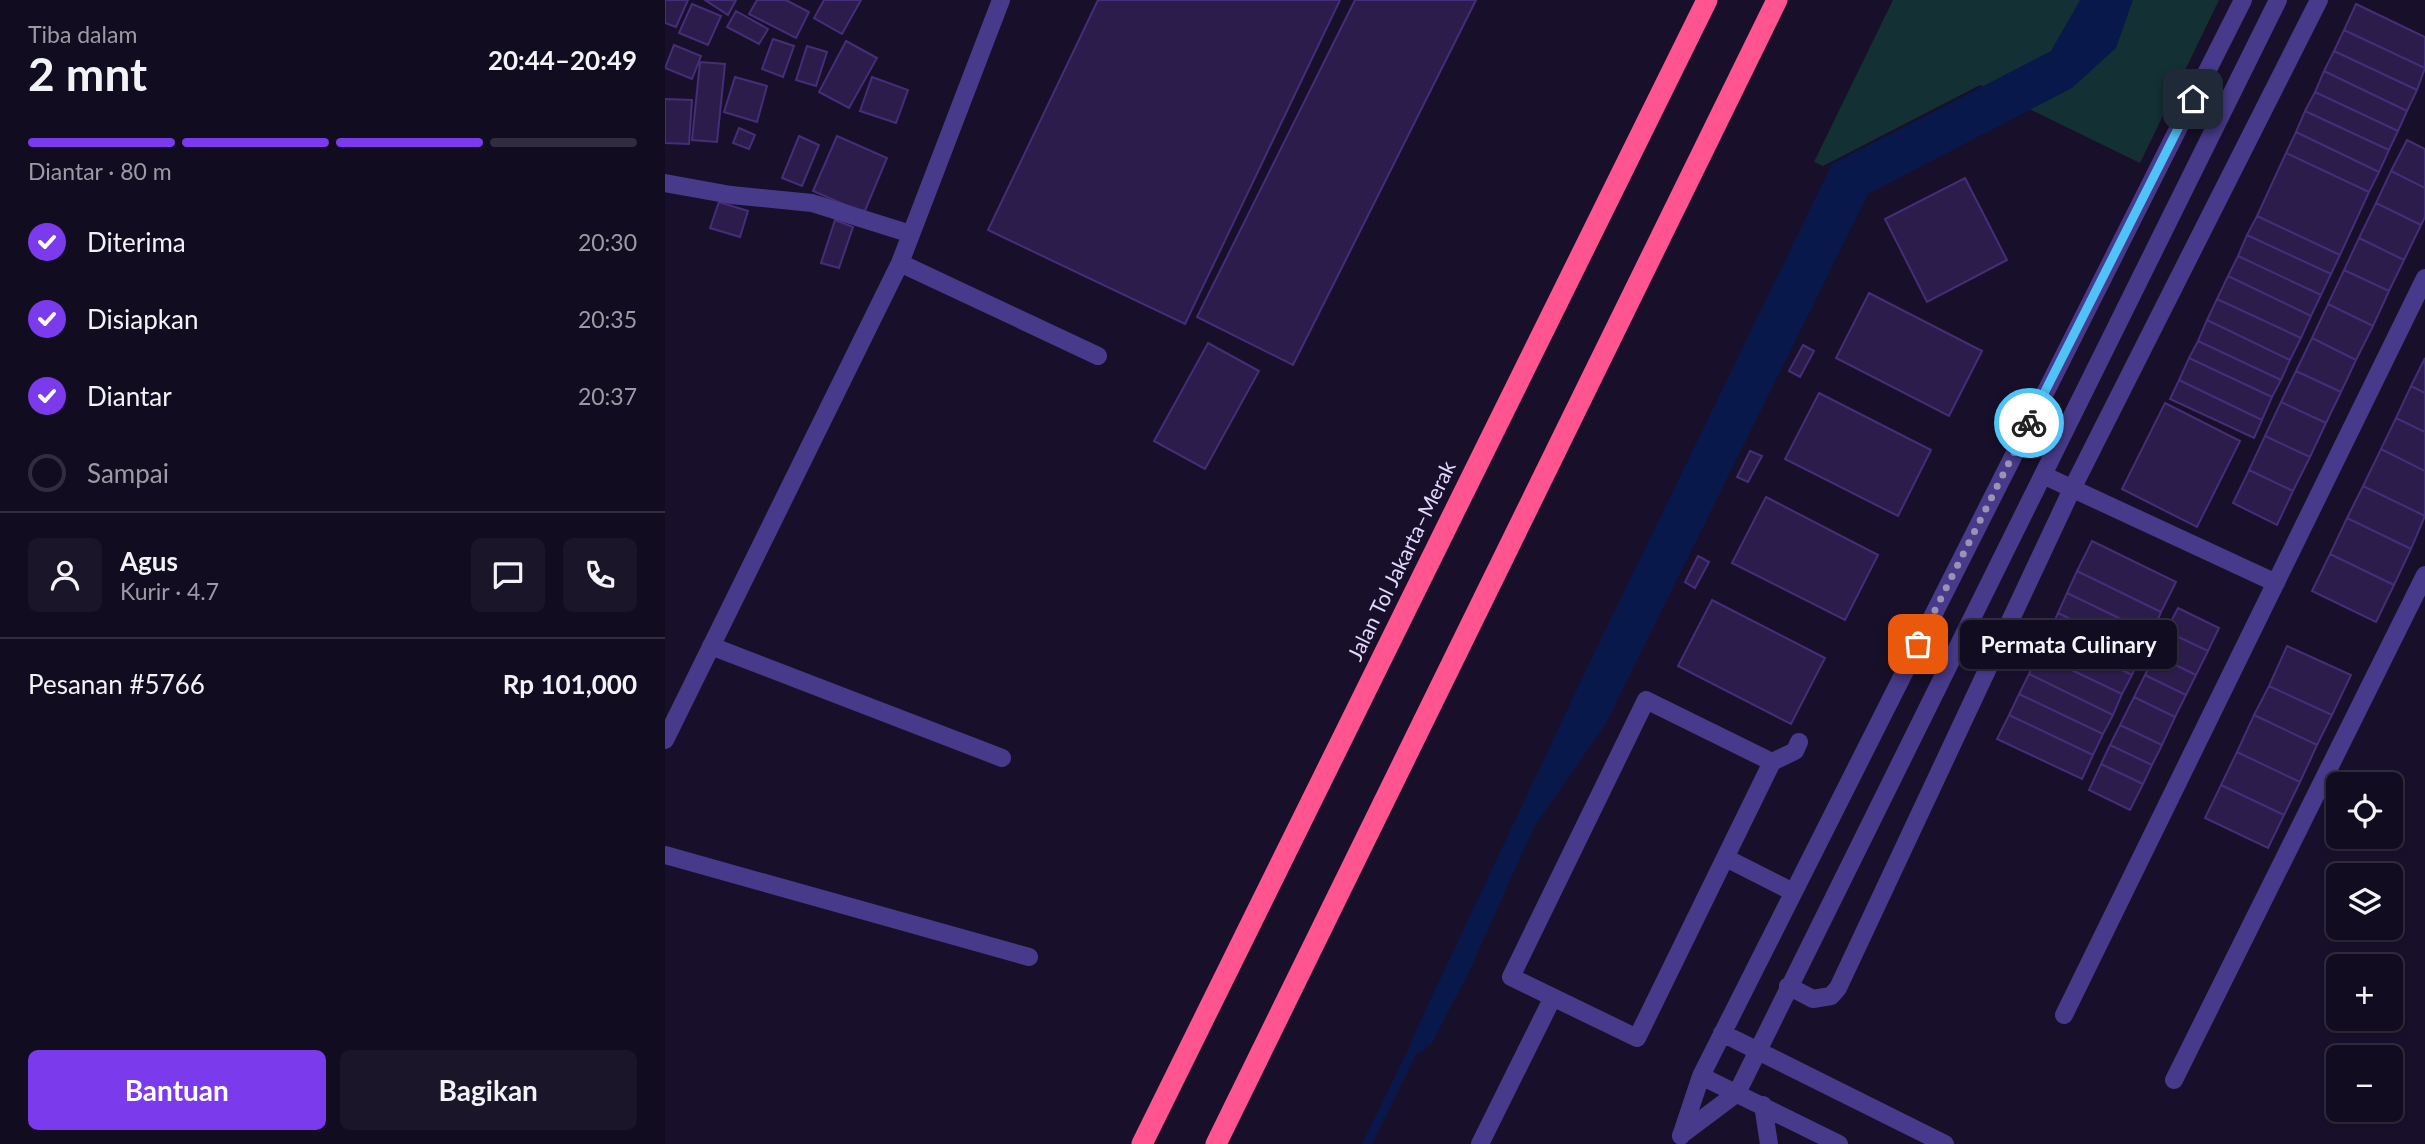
<!DOCTYPE html>
<html lang="id">
<meta charset="utf-8">
<style>
:root{--surface:#120c20;--page:#1b1529;--text:#f1f3f6;--muted:#9c9ba5;--line:#312c3e;--accent:#7c3aed}
body{margin:0;font-family:Lato,sans-serif;background:var(--page);color:var(--text);height:100vh;display:flex;flex-direction:column;font-size:26px;white-space:nowrap}
*{box-sizing:border-box;margin:0}
p{font-size:23px;color:var(--muted)}
.icon{flex:none;width:38px;height:38px;fill:none;stroke:currentColor;stroke-width:2;stroke-linecap:round;stroke-linejoin:round}
.map{position:relative;flex:1;overflow:hidden}
.panel{display:flex;flex-direction:column;background:var(--surface);width:665px}
.panel>*{flex:none}
.buttons{position:absolute;left:1661px;top:772px;display:grid;gap:14px}
.buttons a{display:grid;place-items:center;width:77px;height:77px;border-radius:10px;background:var(--surface);box-shadow:0 2px 5px #0004,0 0 0 2px var(--line);font-size:35px}
.pin{position:absolute;display:grid;place-items:center;width:60px;height:60px;color:#fff;margin:-30px;border-radius:14px;box-shadow:0 4px 10px #0006}
.courier{position:absolute;display:grid;place-items:center;width:70px;height:70px;margin:-35px;border:5px solid #4fc3f7;border-radius:50%;background:#fff;color:#222;box-shadow:0 2px 9px #0007}
.bubble{position:absolute;height:49px;border-radius:10px;background:var(--surface);box-shadow:0 2px 5px #0004,0 0 0 2px var(--line);font-size:23px;font-weight:700;line-height:49px;text-align:center}
.headline em{font-style:normal;font-weight:700}
.headline div{display:flex;flex-direction:column-reverse}
.headline{display:flex;align-items:center;justify-content:space-between;height:119px;padding:0 28px}
h1{font-size:46px;font-weight:700;line-height:52px}
.bar{display:grid;grid-template-columns:repeat(4,1fr);gap:10px 7px;align-content:center;height:84px;padding:0 28px}
.bar i{height:9px;border-radius:5px;background:var(--line)}
.bar .selected{background:var(--accent)}
.bar p{grid-column:span 4}
.line{display:flex;align-items:center;gap:18px;padding:0 28px;border-top:2px solid var(--line)}
.line div{flex:1}
.round{display:grid;place-items:center;flex:none;width:74px;height:74px;border-radius:10px;background:var(--page)}
ol{padding:0 28px;list-style:none}
li{display:flex;align-items:center;gap:21px;height:77px}
li p{margin-inline-start:auto}
li .icon{padding:7px;border-radius:50%;background:var(--accent);color:#fff;stroke-width:4}
li:last-child{color:var(--muted)}
li i{width:38px;height:38px;border:4px solid var(--line);border-radius:50%}
.cta{display:flex;gap:14px;margin-top:auto;padding:14px 28px}
.cta a{flex:1;height:80px;border-radius:10px;background:var(--accent);color:#fff;font-size:28px;font-weight:700;line-height:80px;text-align:center}
.cta a+a{background:var(--page);color:var(--text)}
main{display:flex;flex:1;min-height:0}
.map>svg:first-child{display:block}
.green{fill:#133135}
.water{fill:#09184a}
.lines{fill:none;stroke-linecap:round;stroke-linejoin:round}
.stream{stroke:#09184a;stroke-width:9}
.building{fill:#2c1c4c;stroke:#462d78;stroke-width:2}
.minor{stroke:#483a8a;stroke-width:18}
.highway{stroke:#ff548f;stroke-width:21}
.done{stroke:#9c93b4;stroke-width:7;stroke-dasharray:0 12.6}
.route{stroke:#4fc3f7;stroke-width:9}
.labels{text-anchor:middle;stroke-width:7;stroke-linejoin:round;paint-order:stroke}
.street-label{font-size:21px;fill:#e3d9ff;stroke:#18102a}
</style>
<main>
<section class="panel">
<div class="headline"><div><h1>2 mnt</h1><p>Tiba dalam</p></div><em>20:44–20:49</em></div>
<div class="bar"><i class="selected"></i><i class="selected"></i><i class="selected"></i><i></i><p>Diantar · 80 m</p></div>
<ol>
<li><svg class="icon" aria-label="check" viewBox="0 0 24 24"><path d="M5 12l5 5 9-10"/></svg>Diterima<p>20:30</p></li>
<li><svg class="icon" aria-label="check" viewBox="0 0 24 24"><path d="M5 12l5 5 9-10"/></svg>Disiapkan<p>20:35</p></li>
<li><svg class="icon" aria-label="check" viewBox="0 0 24 24"><path d="M5 12l5 5 9-10"/></svg>Diantar<p>20:37</p></li>
<li><i></i>Sampai</li>
</ol>
<div class="line" style="height:126px"><a class="round"><svg class="icon" aria-label="person" viewBox="0 0 24 24"><circle cx="12" cy="8" r="4"/><path d="M4 21q1-7 8-7t8 7"/></svg></a><div><b>Agus</b><p>Kurir · 4.7</p></div><a class="round"><svg class="icon" aria-label="chat" viewBox="0 0 24 24"><path d="M4 5h16v11H9l-5 4z"/></svg></a><a class="round"><svg class="icon" aria-label="phone" viewBox="0 0 24 24"><path d="M5 4h4l2 5-3 2q2 4 5 5l2-3 5 2v4C11 20 4 13 5 4z"/></svg></a></div>
<div class="line" style="height:91px"><div>Pesanan #5766</div><b>Rp 101,000</b></div>
<div class="cta"><a>Bantuan</a><a>Bagikan</a></div>
</section>
<div class="map">
<svg width="1760" height="1144" viewBox="0 0 1760 1144">
<rect width="100%" height="100%" fill="#18102a"/>
<path class="green" d="M 1228,0 L 1554,0 L 1475,163 L 1315,85 L 1158,166 L 1149,162 Z"/>
<path class="water" d="M 1415,0 L 1468,0 L 1451,48 L 1407,88 L 1203,194 L 940,725 L 869,827 L 804,972 L 767,1043 L 755,1053 L 744,1049 L 747,1039 L 922,668 L 1167,164 L 1386,51 Z"/>
<g class="lines">
<path class="stream" d="M 702,1144 L 752,1042"/>
</g>
<path class="building" d="M 0,0 L 23,0 L 11,27 L 0,23 Z
M 40,0 L 71,0 L 63,15 Z
M 92,0 L 121,0 L 144,12 L 131,38 L 84,14 Z
M 159,0 L 196,0 L 177,34 L 149,18 Z
M 433,0 L 675,0 L 520,324 L 323,230 Z
M 690,0 L 811,0 L 628,365 L 532,317 Z
M 27,4 L 56,16 L 43,45 L 14,33 Z
M 1691,4 L 1760,37 L 1760,68 L 1679,30 Z
M 71,11 L 103,29 L 94,44 L 62,27 Z
M 1679,30 L 1760,68 L 1752,90 L 1669,51 Z
M 108,39 L 129,46 L 118,77 L 97,69 Z
M 181,41 L 212,58 L 184,108 L 154,92 Z
M 9,45 L 36,56 L 27,79 L 0,68 Z
M 142,46 L 162,52 L 151,86 L 131,80 Z
M 1669,51 L 1752,90 L 1742,111 L 1659,71 Z
M 35,62 L 60,64 L 52,142 L 27,140 Z
M 1659,71 L 1742,111 L 1733,131 L 1650,92 Z
M 70,77 L 102,86 L 92,122 L 59,112 Z
M 207,77 L 243,90 L 231,123 L 195,111 Z
M 1650,92 L 1733,131 L 1724,150 L 1640,111 Z
M 0,99 L 27,100 L 24,144 L 0,143 Z
M 1640,111 L 1724,150 L 1714,172 L 1631,132 Z
M 74,128 L 90,135 L 84,149 L 68,143 Z
M 1631,132 L 1714,172 L 1704,192 L 1621,153 Z
M 134,136 L 154,145 L 137,186 L 117,178 Z
M 172,136 L 222,158 L 199,213 L 148,191 Z
M 1742,140 L 1760,149 L 1760,188 L 1726,171 Z
M 1621,153 L 1704,192 L 1675,255 L 1592,216 Z
M 1726,171 L 1760,188 L 1760,217 L 1756,225 L 1711,203 Z
M 1300,178 L 1342,260 L 1262,302 L 1220,219 Z
M 54,202 L 83,211 L 75,237 L 45,228 Z
M 1711,203 L 1756,225 L 1739,260 L 1694,238 Z
M 1592,216 L 1675,255 L 1666,274 L 1582,235 Z
M 170,220 L 188,227 L 174,268 L 156,263 Z
M 1582,235 L 1666,274 L 1656,295 L 1573,256 Z
M 1694,238 L 1739,260 L 1724,291 L 1679,270 Z
M 1573,256 L 1656,295 L 1646,316 L 1563,276 Z
M 1679,270 L 1724,291 L 1708,326 L 1663,304 Z
M 1563,276 L 1646,316 L 1636,338 L 1552,299 Z
M 1204,293 L 1317,351 L 1284,416 L 1171,358 Z
M 1552,299 L 1636,338 L 1625,360 L 1542,320 Z
M 1663,304 L 1708,326 L 1691,360 L 1647,338 Z
M 1542,320 L 1625,360 L 1616,380 L 1533,341 Z
M 1647,338 L 1691,360 L 1676,392 L 1631,371 Z
M 1533,341 L 1616,380 L 1607,397 L 1524,358 Z
M 543,343 L 594,371 L 540,469 L 489,441 Z
M 1138,345 L 1149,351 L 1135,377 L 1124,371 Z
M 1524,358 L 1607,397 L 1597,420 L 1514,380 Z
M 1760,358 L 1760,393 L 1746,386 Z
M 1631,371 L 1676,392 L 1661,423 L 1616,402 Z
M 1514,380 L 1597,420 L 1589,438 L 1505,399 Z
M 1746,386 L 1760,393 L 1760,432 L 1731,418 Z
M 1154,393 L 1266,450 L 1233,516 L 1120,459 Z
M 1616,402 L 1661,423 L 1645,457 L 1600,436 Z
M 1500,403 L 1575,441 L 1532,527 L 1457,489 Z
M 1731,418 L 1760,432 L 1760,471 L 1716,449 Z
M 1600,436 L 1645,457 L 1628,491 L 1584,470 Z
M 1716,449 L 1760,471 L 1760,516 L 1698,486 Z
M 1085,451 L 1097,456 L 1083,482 L 1072,477 Z
M 1584,470 L 1628,491 L 1612,525 L 1568,503 Z
M 1698,486 L 1760,516 L 1746,549 L 1682,518 Z
M 1101,497 L 1213,555 L 1180,620 L 1067,563 Z
M 1682,518 L 1746,549 L 1729,585 L 1665,554 Z
M 1427,541 L 1511,582 L 1496,612 L 1412,571 Z
M 1665,554 L 1729,585 L 1711,622 L 1647,591 Z
M 1033,556 L 1044,562 L 1030,588 L 1020,582 Z
M 1412,571 L 1496,612 L 1487,634 L 1402,593 Z
M 1402,593 L 1487,634 L 1477,653 L 1393,613 Z
M 1047,600 L 1160,658 L 1126,724 L 1013,666 Z
M 1513,608 L 1554,628 L 1543,651 L 1501,631 Z
M 1393,613 L 1477,653 L 1467,675 L 1383,634 Z
M 1501,631 L 1543,651 L 1531,675 L 1490,655 Z
M 1383,634 L 1467,675 L 1457,694 L 1373,654 Z
M 1622,646 L 1686,675 L 1667,715 L 1604,686 Z
M 1373,654 L 1457,694 L 1448,715 L 1364,674 Z
M 1490,655 L 1531,675 L 1521,695 L 1480,675 Z
M 1364,674 L 1448,715 L 1438,734 L 1354,694 Z
M 1480,675 L 1521,695 L 1510,717 L 1469,697 Z
M 1604,686 L 1667,715 L 1652,745 L 1589,715 Z
M 1354,694 L 1438,734 L 1428,755 L 1344,715 Z
M 1469,697 L 1510,717 L 1497,745 L 1455,725 Z
M 1344,715 L 1428,755 L 1417,779 L 1332,739 Z
M 1589,715 L 1652,745 L 1635,782 L 1572,752 Z
M 1455,725 L 1497,745 L 1487,765 L 1445,745 Z
M 1445,745 L 1487,765 L 1478,784 L 1436,764 Z
M 1572,752 L 1635,782 L 1619,815 L 1556,785 Z
M 1436,764 L 1478,784 L 1465,810 L 1424,790 Z
M 1556,785 L 1619,815 L 1603,848 L 1540,818 Z"/>
<g class="lines">
<path class="minor" d="M 0,183 L 66,195 L 147,203 L 246,234
M 235,263 L 433,356
M 1378,475 L 1611,583
M 46,646 L 337,758
M 0,740 L 235,263 L 336,0
M 1107,762 L 981,700 L 846,977 L 972,1038 L 1107,762 L 1130,751 L 1134,742
M 0,855 L 364,957
M 1061,858 L 1128,892
M 1123,986 L 1148,999 L 1166,996 L 1173,988 L 1407,489 L 1654,0
M 1399,1015 L 1760,278
M 1057,1033 L 1280,1144
M 1509,1080 L 1760,575
M 1098,1105 L 1104,1144
M 1016,1135 L 1072,1093 L 1613,0
M 1016,1136 L 1036,1076
M 815,1144 L 887,999
M 1174,1144 L 1036,1076 L 1578,0"/>
<path class="highway" d="M 477,1144 L 1042,0
M 551,1144 L 1112,0"/>
</g>
<g class="lines">
<path class="done" d="M 1253,644 L 1364,423"/>
<path class="route" d="M 1364,423 L 1528,99"/>
</g>
<g class="labels">
<g class="street-label">
<text transform="translate(737 561) rotate(-64)" y="7">Jalan Tol Jakarta–Merak</text>
</g>
</g>
</svg>
<div class="buttons">
<a><svg class="icon" aria-label="locate" viewBox="0 0 24 24"><circle cx="12" cy="12" r="6"/><path d="M12 2v4M12 18v4M2 12h4M18 12h4"/></svg></a>
<a><svg class="icon" aria-label="layers" viewBox="0 0 24 24"><path d="M12 4l9 5-9 5-9-5zM3 14l9 5 9-5"/></svg></a>
<a>+</a>
<a>−</a>
</div>
<div class="pin" style="left:1253px;top:644px;background:#ea580c"><svg class="icon" aria-label="bag" viewBox="0 0 24 24"><path d="M5 8h14l-1 12H6zM9 8a3 3 0 0 1 6 0"/></svg></div>
<div class="pin" style="left:1528px;top:99px;background:#1f2937"><svg class="icon" aria-label="home" viewBox="0 0 24 24"><path d="M3 11l9-7 9 7M6 9v11h12V9"/></svg></div>
<div class="courier" style="left:1364px;top:423px"><svg class="icon" aria-label="bike" viewBox="0 0 24 24"><circle cx="6" cy="16" r="4"/><circle cx="18" cy="16" r="4"/><path d="M6 16l4-8h5l3 8M10 8l3 8H6M13 5h3"/></svg></div>
<div class="bubble" style="left:1295px;top:620px;width:217px">Permata Culinary</div>
</div>
</main>
